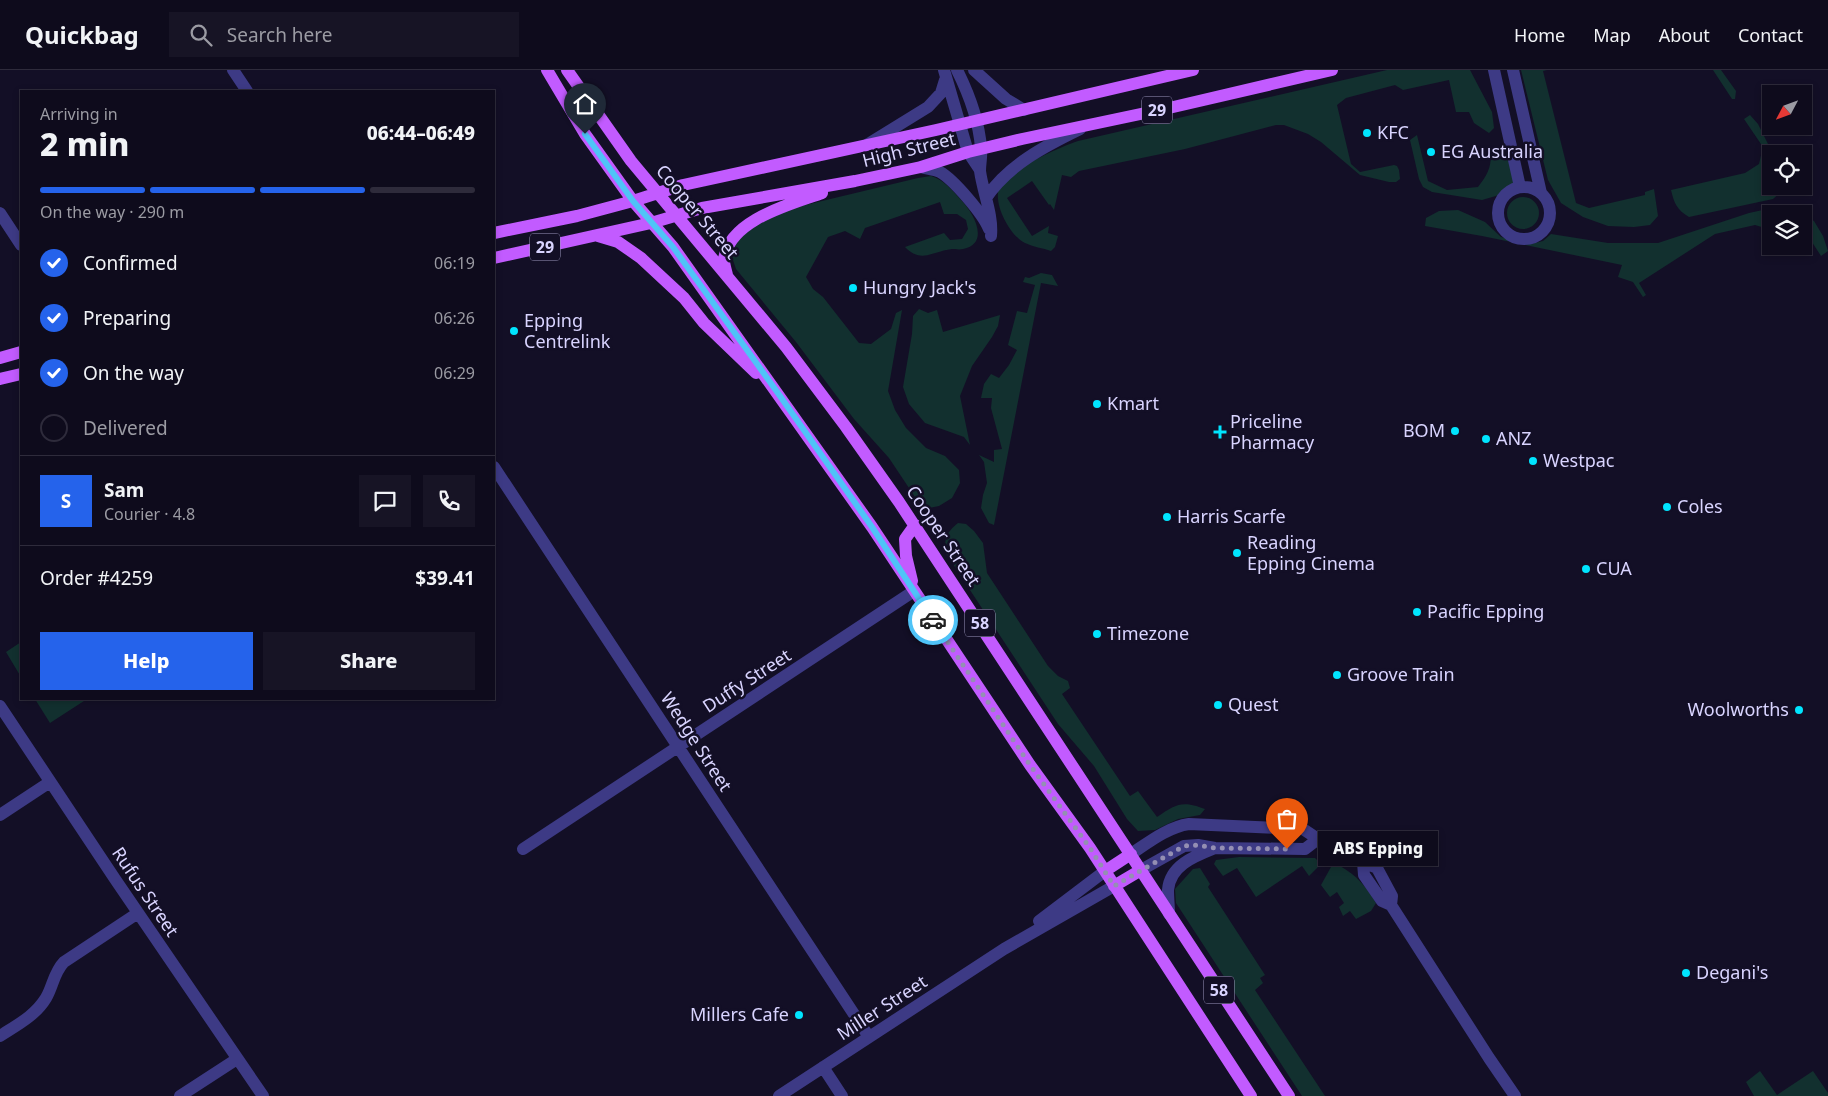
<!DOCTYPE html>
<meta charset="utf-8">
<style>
:root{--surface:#0e0b1c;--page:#171425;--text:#f1f3f6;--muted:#9b9ba3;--line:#2e2b3b;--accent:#2563eb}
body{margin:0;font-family:"Noto Sans",sans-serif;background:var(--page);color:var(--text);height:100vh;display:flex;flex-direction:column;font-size:19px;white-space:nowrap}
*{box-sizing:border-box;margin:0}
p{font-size:16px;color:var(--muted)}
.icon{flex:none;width:28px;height:28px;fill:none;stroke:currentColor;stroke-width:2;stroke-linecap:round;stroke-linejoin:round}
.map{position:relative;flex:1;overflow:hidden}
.drawer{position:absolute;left:20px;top:20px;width:475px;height:610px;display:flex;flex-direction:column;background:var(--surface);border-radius:0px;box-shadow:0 2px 8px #0003,0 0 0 1px var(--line)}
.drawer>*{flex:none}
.needle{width:32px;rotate:229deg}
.controls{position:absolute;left:1762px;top:15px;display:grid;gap:10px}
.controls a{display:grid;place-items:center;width:50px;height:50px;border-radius:0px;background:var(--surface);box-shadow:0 2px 8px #0003,0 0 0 1px var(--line);font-size:25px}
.pin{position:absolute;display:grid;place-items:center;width:42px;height:42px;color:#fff;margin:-51px -21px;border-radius:50% 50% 50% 0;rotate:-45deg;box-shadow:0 0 5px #0007}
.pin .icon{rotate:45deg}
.courier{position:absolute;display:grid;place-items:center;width:50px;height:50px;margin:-25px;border:4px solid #4fc3f7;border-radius:50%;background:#fff;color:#222;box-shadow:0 1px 6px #0007}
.bubble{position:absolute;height:35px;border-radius:0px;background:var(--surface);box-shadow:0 2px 8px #0003,0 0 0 1px var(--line);font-size:16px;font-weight:800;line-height:35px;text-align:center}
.head em{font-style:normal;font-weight:800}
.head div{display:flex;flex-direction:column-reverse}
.head{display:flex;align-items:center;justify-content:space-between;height:85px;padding:0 20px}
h1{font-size:32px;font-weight:800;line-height:38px}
.bar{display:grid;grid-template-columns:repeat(4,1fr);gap:8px 5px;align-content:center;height:60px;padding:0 20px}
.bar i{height:6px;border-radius:4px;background:var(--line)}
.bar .on{background:var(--accent)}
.bar p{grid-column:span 4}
.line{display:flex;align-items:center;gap:12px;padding:0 20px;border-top:1px solid var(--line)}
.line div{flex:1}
.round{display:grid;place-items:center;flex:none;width:52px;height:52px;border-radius:0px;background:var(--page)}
ol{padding:0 20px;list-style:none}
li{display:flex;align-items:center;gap:15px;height:55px}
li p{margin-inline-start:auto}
li .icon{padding:5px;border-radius:50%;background:var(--accent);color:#fff;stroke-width:4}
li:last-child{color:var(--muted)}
li i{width:28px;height:28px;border:2px solid var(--line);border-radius:50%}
.action{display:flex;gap:10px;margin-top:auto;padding:10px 20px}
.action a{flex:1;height:58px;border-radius:0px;background:var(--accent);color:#fff;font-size:20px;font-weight:800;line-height:58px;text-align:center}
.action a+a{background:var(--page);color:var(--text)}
header{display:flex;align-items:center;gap:30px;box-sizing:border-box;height:70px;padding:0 25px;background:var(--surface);border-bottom:1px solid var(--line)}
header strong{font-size:24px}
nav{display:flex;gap:28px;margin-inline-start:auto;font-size:18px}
.search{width:350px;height:45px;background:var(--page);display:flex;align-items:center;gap:12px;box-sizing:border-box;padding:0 18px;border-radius:0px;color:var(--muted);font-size:19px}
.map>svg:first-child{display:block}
.green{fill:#12302f}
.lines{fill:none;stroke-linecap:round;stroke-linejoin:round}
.minor{stroke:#3d3a85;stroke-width:12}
.major{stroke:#c25bff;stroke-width:12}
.done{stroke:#948fb3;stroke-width:5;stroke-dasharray:0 9}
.route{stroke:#4fc3f7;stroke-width:6}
.poi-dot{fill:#00e5ff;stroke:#130f26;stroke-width:2}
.labels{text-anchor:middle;stroke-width:5;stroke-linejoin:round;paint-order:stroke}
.shield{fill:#130f26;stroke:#9e99be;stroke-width:1}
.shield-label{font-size:16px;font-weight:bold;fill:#d9d4ff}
.poi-label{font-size:18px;fill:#d9d4ff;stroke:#130f26;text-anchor:start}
.street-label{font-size:18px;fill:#d9d4ff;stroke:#130f26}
</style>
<header>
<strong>Quickbag</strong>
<div class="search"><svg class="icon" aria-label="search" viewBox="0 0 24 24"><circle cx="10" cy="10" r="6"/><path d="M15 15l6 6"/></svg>Search here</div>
<nav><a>Home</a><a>Map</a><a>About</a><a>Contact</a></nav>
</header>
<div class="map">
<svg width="1828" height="1026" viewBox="0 0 1828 1026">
<rect width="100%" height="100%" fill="#130f26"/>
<path class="green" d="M 1387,0 L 1470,0 L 1492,42 L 1494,58 L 1489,63 L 1474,53 L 1469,42 L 1456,42 L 1449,10 L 1403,20 L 1395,15 L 1346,28 L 1337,35 L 1351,94 L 1360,102 L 1394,95 L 1397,96 L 1399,100 L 1400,109 L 1396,112 L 1389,112 L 1360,105 L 1321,72 L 1308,64 L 1284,55 L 1276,55 L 1185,79 L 1079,101 L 1071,107 L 1062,105 L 1054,140 L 1050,134 L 1049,135 L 1032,111 L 1007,128 L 1032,166 L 1049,156 L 1048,163 L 1058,166 L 1055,177 L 1051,181 C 1043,178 1033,177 1025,173 C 1010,166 990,130 1001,114 C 1013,98 1058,78 1078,71 Z
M 1521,0 L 1547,0 L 1543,1 L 1576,133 L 1589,138 L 1645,125 L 1645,122 L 1654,119 L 1658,146 L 1650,155 L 1634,157 L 1608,156 L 1583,147 L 1561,133 L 1548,110 Z
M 1713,0 L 1721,0 L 1736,21 L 1735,29 L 1732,29 Z
M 1750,45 L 1758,54 L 1773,84 L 1771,84 L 1771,116 L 1783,116 L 1783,120 L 1773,129 L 1689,147 C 1677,140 1674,133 1671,120 L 1745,103 L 1759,94 L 1763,77 L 1744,49 Z
M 1417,65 L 1428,111 L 1447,120 L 1478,117 C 1487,105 1491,99 1491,83 C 1501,80 1505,85 1513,91 L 1517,106 L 1512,119 L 1506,123 L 1482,130 L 1432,122 L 1423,117 L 1419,109 L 1410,70 Z
M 931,106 C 944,110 952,120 961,130 C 973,142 991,173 963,179 C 959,180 955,179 952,179 C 933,181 921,194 905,177 L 944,163 L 950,170 L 962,169 L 968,159 L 966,150 L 957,144 L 944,144 L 940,132 L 865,158 L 860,169 L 845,161 L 828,167 L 806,207 L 813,219 L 823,227 L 859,273 L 871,274 L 891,259 L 896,243 L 902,240 L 888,321 L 895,340 L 906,358 L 926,378 L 945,386 L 959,400 L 960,413 L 952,428 L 939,436 L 929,438 L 917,430 L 889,388 L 854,349 L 796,272 L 736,199 L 731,184 L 740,168 L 772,143 L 918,108 Z
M1507 143a16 16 0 1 1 32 0a16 16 0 1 1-32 0Z
M 1772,138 L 1787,139 L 1802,144 L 1771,144 L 1771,149 L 1765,158 L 1755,155 L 1715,164 L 1639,213 L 1646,225 L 1643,227 L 1633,212 L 1618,207 L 1622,195 L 1482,166 L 1425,156 L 1426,148 L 1439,141 L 1458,140 L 1485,152 L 1501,167 L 1531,174 L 1543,171 L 1551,164 L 1608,173 L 1658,173 L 1749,143 Z
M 1804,145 L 1814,151 L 1823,166 L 1828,181 L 1821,186 L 1810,169 L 1804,166 Z
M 1041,203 L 1052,205 L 1058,216 L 1041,213 L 994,455 L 989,453 L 981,438 L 983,425 L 987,413 L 984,392 L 979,385 L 994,392 L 994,380 L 1002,379 L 991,338 L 992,328 L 981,328 L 984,314 L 991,304 L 999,308 L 1009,295 L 1017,280 L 1008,275 L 1017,241 L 1027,243 L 1035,215 L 1023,212 L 1025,207 L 1029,208 Z
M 919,239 L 928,243 L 937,240 L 943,262 L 1000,245 L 998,256 L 992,267 L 972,296 L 960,326 L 970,375 L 964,367 L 925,353 L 909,334 L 903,317 L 912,264 L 913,246 Z
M 958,453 L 966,454 L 974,461 L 983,473 L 987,503 L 1048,596 L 1058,606 L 1068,611 L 1070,618 L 1062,624 L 1130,726 L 1138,721 L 1157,747 C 1176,734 1182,730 1205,739 L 1200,745 L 1178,749 L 1155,760 L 1138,761 L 1127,749 L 1094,696 L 1058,654 L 945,482 C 945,467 946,463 958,453 Z
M 21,572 L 21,607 L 6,582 Z
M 35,629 L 87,629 L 50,653 Z
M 1239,787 L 1315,788 L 1319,792 L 1318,797 L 1309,806 L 1302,796 L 1256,827 L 1237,798 L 1223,806 L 1214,794 L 1216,790 Z
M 1340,796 C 1357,806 1366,816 1376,833 L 1371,841 L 1356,849 L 1350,841 L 1343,846 L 1339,837 L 1344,833 L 1337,822 L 1330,827 L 1321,815 L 1331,797 Z
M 1200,798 L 1210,814 L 1208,817 L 1265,905 L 1260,908 L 1263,913 L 1255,920 L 1325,1026 L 1302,1026 L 1176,833 L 1175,819 L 1193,799 Z
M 1760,1001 L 1777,1025 L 1813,1001 L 1828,1023 L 1828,1026 L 1754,1026 L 1746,1012 Z"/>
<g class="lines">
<path class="minor" d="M 233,0 L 247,21
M 944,0 L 968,82 L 980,100
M 957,0 C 969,24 979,51 981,78 C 982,86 980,93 980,101 C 983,123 993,144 991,166
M 974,0 L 1006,29 L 1024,40
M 1494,0 L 1520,117
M 1513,0 L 1541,123
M 868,74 L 928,37 L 941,23 L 945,10
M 921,97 C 927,99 934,99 940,102 C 954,110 983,144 989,159
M1498 143a26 26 0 1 1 52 0a26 26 0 1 1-52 0Z
M 986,128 C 1008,95 1045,76 1080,59
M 0,143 L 21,175
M 494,397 L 869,967
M 0,636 L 115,809 L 263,1026
M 0,745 L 50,712
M 523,779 L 914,521
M 1131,784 C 1149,772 1168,757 1189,754 L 1303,759 L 1318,769 L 1330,771 L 1347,779 L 1363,792 L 1377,798 L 1392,826 L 1391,835
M 1363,792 L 1364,805 L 1382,831 L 1391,835 L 1489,988 L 1515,1026
M 1141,800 L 1184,776 L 1198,775 L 1215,778 L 1305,779 L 1318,769
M 1169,844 C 1169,836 1168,828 1168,820 C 1170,795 1195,786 1215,778
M 1039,851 L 1105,801
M 0,966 C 17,955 35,946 46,928 C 53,916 54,902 64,892 L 138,843
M 823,997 L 842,1026
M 180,1026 L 237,989
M 779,1026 L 1004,879 L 1114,816"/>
<path class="major" d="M 547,0 L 585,64 L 633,131 L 673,177 L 872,457 L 1030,695 L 1090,778 L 1251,1026
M 567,0 L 631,91 L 786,277 L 846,357 L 899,432 L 1289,1026
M 494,163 L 577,146 L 633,131 L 683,115 L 936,60 L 1193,0
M 598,166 L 618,172 L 641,188 L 684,228 L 704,253 L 756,303
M 494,188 L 651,153 L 702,138 L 855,111 L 921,97 L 968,82 L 1022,69 L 1169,38 L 1332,0
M 727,205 C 726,200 724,195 724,190 C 728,150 791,134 822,123
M 0,288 L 21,282
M 0,309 L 21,304
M 912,511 L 906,486 L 905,469 L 915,455
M 1105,801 L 1131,784
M 1114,816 L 1141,800"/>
</g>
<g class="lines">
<path class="done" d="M 933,550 L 1030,695 L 1090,778 L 1114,816 L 1184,776 L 1198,775 L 1215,778 L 1287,779"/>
<path class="route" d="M 585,64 L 633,131 L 673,177 L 780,326 L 872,457 L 933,550"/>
</g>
<g class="poi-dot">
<circle cx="1367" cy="63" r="5"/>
<circle cx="1431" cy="82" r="5"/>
<circle cx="853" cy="218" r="5"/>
<circle cx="514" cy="261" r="5"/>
<circle cx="1097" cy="334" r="5"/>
<circle cx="1455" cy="361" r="5"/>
<path d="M1217.5 354.5h5v5h5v5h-5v5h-5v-5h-5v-5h5z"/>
<circle cx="1486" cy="369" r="5"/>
<circle cx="1533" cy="391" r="5"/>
<circle cx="1667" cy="437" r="5"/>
<circle cx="1167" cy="447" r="5"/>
<circle cx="1237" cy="483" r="5"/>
<circle cx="1586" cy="499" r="5"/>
<circle cx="1417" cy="542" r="5"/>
<circle cx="1097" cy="564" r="5"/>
<circle cx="1337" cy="605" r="5"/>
<circle cx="1218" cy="635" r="5"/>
<circle cx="1799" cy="640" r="5"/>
<circle cx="1686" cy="903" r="5"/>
<circle cx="799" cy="945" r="5"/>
</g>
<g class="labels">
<g class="shield">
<rect x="1142" y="26.5" width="30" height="27" rx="4"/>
<rect x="530" y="163.5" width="30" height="27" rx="4"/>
<rect x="965" y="539.5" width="30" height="27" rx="4"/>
<rect x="1204" y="906.5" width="30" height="27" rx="4"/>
</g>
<g class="shield-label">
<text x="1157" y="46">29</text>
<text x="545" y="183">29</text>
<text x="980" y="559">58</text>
<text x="1219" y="926">58</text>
</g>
<g class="poi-label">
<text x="1377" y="69">KFC</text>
<text x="1441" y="88">EG Australia</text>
<text x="863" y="224">Hungry Jack's</text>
<text x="524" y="257">Epping<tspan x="524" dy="21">Centrelink</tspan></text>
<text x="1107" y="340">Kmart</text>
<text x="1230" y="358">Priceline<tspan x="1230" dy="21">Pharmacy</tspan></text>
<text x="1445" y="367" text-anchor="end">BOM</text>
<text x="1496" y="375">ANZ</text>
<text x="1543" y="397">Westpac</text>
<text x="1677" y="443">Coles</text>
<text x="1177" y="453">Harris Scarfe</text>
<text x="1247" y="479">Reading<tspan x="1247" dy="21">Epping Cinema</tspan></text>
<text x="1596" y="505">CUA</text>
<text x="1427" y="548">Pacific Epping</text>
<text x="1107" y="570">Timezone</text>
<text x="1347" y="611">Groove Train</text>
<text x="1228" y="641">Quest</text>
<text x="1789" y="646" text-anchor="end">Woolworths</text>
<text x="1696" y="909">Degani's</text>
<text x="789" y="951" text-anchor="end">Millers Cafe</text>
</g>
<g class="street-label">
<text transform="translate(909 80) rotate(-14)" y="6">High Street</text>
<text transform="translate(697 142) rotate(50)" y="6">Cooper Street</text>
<text transform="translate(943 466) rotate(56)" y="6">Cooper Street</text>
<text transform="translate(747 611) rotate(-33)" y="6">Duffy Street</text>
<text transform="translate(696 672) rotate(57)" y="6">Wedge Street</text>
<text transform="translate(145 822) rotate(56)" y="6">Rufus Street</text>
<text transform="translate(882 938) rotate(-33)" y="6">Miller Street</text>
</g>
</g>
</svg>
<div class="controls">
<a><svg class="needle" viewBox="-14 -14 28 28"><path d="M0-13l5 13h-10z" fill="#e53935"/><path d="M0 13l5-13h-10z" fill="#9b9ba3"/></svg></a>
<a><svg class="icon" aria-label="locate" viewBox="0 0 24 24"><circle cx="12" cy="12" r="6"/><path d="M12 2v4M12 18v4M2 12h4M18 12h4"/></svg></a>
<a><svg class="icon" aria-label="layers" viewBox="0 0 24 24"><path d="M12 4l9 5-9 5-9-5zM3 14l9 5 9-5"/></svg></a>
</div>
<div class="pin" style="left:1287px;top:779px;background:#ea580c"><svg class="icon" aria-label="bag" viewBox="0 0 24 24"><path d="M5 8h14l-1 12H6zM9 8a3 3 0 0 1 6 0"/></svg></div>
<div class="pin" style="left:585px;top:64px;background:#1f2937"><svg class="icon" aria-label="home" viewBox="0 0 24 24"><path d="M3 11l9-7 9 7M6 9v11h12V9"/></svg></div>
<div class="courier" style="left:933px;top:550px"><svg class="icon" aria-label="car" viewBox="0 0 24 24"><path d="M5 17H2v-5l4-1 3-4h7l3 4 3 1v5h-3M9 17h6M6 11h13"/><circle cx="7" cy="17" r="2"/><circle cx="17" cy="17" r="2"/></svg></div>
<div class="bubble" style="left:1318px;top:761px;width:120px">ABS Epping</div>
<section class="drawer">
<div class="head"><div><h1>2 min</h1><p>Arriving in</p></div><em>06:44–06:49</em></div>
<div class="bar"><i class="on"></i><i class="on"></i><i class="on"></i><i></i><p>On the way · 290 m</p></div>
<ol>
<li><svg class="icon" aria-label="check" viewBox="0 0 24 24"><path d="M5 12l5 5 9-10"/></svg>Confirmed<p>06:19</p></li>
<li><svg class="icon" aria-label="check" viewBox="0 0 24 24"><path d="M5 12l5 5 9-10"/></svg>Preparing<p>06:26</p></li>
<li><svg class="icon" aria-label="check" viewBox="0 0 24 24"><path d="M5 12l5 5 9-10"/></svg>On the way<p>06:29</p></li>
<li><i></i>Delivered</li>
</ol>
<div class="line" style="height:90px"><b class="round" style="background:var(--accent);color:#fff">S</b><div><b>Sam</b><p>Courier · 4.8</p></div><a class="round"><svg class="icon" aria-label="chat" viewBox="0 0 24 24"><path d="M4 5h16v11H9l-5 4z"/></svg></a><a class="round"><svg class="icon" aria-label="phone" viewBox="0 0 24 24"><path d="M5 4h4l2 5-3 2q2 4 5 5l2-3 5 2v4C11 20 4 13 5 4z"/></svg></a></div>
<div class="line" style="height:65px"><div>Order #4259</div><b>$39.41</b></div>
<div class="action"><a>Help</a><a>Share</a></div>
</section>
</div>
